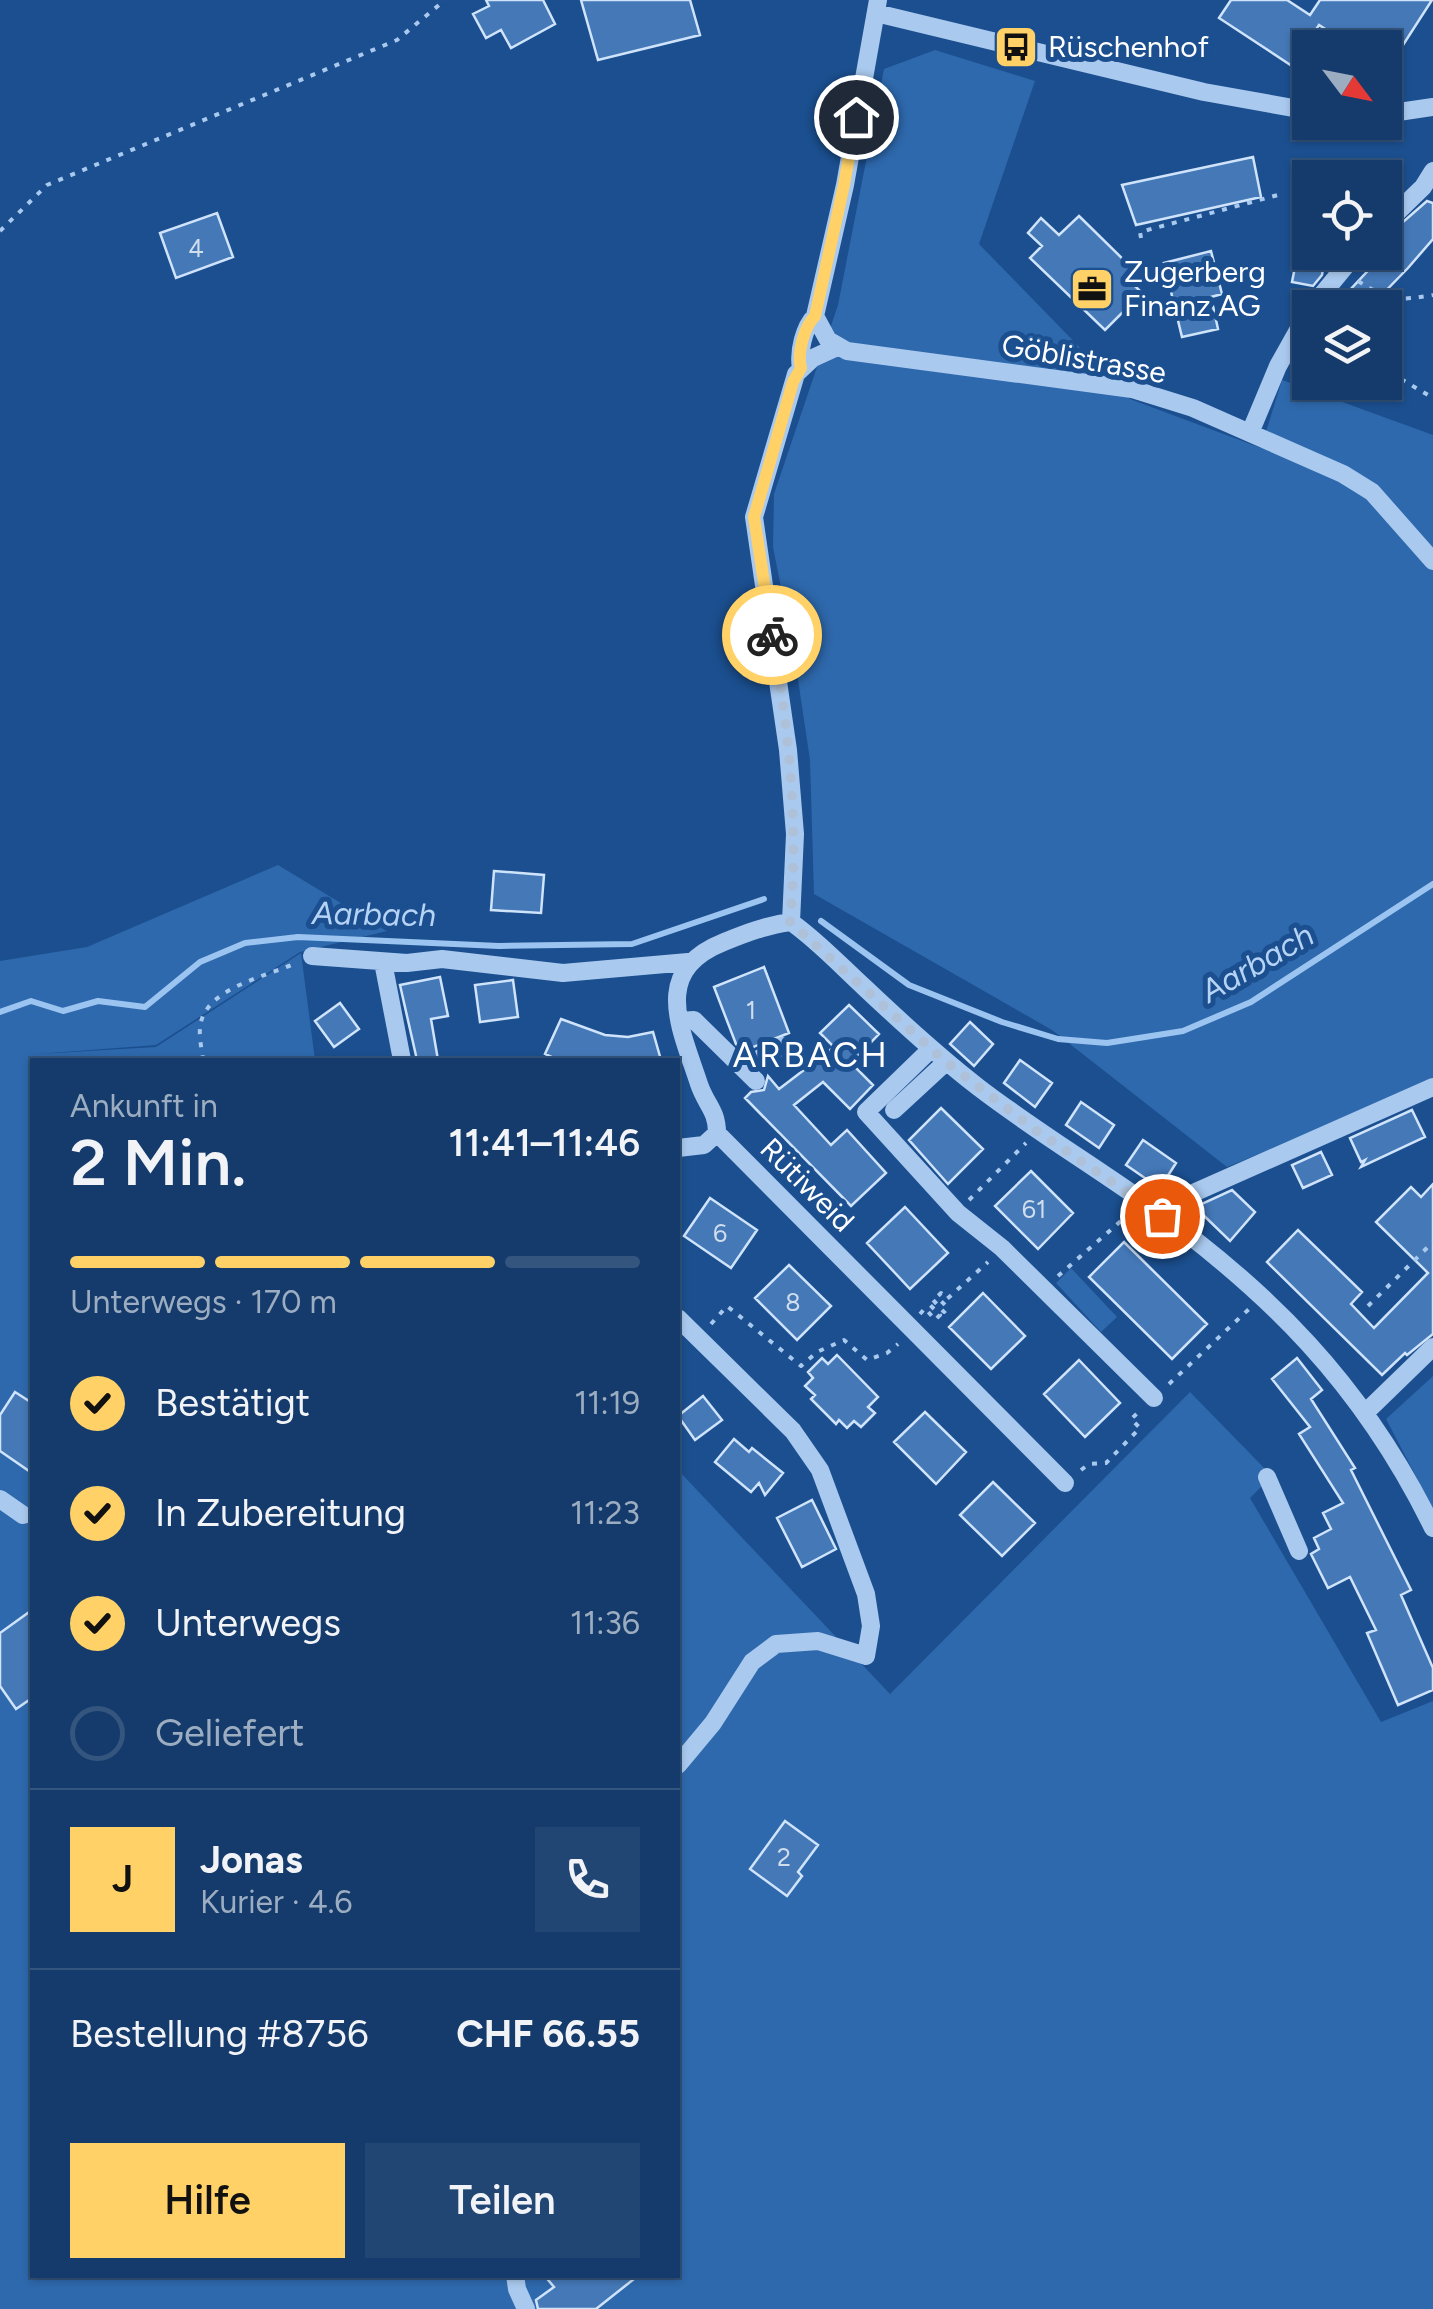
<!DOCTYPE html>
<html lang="de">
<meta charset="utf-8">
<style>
:root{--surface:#143b6b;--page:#214673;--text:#f1f3f6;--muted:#9dadc1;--line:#33557e;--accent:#ffd166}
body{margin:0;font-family:Figtree,sans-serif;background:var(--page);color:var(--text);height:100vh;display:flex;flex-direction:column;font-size:38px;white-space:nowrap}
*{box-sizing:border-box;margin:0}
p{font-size:32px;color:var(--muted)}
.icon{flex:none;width:55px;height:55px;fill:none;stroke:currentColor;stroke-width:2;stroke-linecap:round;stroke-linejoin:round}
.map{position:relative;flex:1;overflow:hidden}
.side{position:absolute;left:30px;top:1058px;width:650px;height:1220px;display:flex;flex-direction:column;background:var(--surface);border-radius:0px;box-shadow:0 2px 8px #0004,0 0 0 2px var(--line)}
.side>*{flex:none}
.needle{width:65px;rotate:122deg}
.buttons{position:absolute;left:1292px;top:30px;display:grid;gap:20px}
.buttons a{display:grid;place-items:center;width:110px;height:110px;border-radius:0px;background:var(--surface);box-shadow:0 2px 8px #0004,0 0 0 2px var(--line);font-size:50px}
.pin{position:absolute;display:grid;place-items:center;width:85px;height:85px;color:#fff;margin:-42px;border:5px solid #fff;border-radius:50%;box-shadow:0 2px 10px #0007}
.courier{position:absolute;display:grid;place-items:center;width:100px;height:100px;margin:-50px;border:8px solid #ffd166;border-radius:50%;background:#fff;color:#222;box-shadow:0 2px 12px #0007}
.headline em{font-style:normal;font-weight:600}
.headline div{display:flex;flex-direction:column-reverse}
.headline{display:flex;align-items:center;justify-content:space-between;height:170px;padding:0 40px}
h1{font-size:65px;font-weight:600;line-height:75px}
.bar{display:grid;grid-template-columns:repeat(4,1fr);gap:15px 10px;align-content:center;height:120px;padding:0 40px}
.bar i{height:12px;border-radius:8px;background:var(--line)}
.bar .selected{background:var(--accent)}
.bar p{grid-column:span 4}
.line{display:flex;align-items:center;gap:25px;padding:0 40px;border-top:2px solid var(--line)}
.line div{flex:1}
.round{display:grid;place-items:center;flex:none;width:105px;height:105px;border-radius:0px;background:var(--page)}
ol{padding:0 40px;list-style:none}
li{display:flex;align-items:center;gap:30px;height:110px}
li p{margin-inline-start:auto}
li .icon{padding:10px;border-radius:50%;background:var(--accent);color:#111;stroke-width:4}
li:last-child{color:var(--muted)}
li i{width:55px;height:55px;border:5px solid var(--line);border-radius:50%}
.cta{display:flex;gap:20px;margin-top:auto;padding:20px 40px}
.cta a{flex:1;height:115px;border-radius:0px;background:var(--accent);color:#111;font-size:40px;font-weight:600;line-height:115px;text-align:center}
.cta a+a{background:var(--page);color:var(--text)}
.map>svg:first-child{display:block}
.green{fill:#2e69ad}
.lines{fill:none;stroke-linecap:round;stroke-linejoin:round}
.stream{stroke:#9cc4f0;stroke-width:6}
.building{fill:#4478b7;stroke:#cfe3fa;stroke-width:2.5}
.path{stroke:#a9c9ee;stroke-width:4;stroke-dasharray:5 8;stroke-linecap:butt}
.minor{stroke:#a9c9ee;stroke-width:18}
.done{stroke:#afc1d8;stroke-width:10;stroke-dasharray:0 18}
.route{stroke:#ffd166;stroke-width:12}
.labels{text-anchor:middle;stroke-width:10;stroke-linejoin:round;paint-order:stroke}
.number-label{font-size:25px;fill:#d0dded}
.poi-label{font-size:30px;fill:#fff;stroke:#1b4f8f;text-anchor:start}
.street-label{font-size:30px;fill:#fff;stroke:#1b4f8f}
.water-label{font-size:32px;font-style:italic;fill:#b5d3f5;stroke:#1b4f8f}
.quarter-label{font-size:35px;letter-spacing:2.5px;fill:#fff;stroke:#1b4f8f}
</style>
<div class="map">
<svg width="1433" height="2309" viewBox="0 0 1433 2309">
<rect width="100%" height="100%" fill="#1b4f8f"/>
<path class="green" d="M 935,50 L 1035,81 L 979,244 L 1130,399 L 1261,448 L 1282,380 L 1433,435 L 1433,1084 L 1227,1167 L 1052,1030 L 814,894 L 810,760 L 794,653 L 773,547 L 774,494 L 838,305 L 884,69 Z
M 278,865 L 387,931 L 300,952 L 156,1045 L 38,1054 L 156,1047 L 301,953 L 315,1060 L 32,1060 L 32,2275 L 678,2275 L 678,1470 L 890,1694 L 1190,1392 L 1272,1476 L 1250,1498 L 1381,1722 L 1433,1701 L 1433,2309 L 0,2309 L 0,961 L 87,947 Z
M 1071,1268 L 1117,1317 L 1101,1332 L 1056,1283 Z
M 1433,1376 L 1433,1509 L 1386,1419 Z"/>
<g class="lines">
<path class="stream" d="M 821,921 L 909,985 L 1002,1022 L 1058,1039 L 1107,1043 L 1183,1031 L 1251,1002 L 1433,884
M 0,1012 L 31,1001 L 63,1011 L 98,1001 L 145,1007 L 200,962 L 245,943 L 298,937 L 499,946 L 632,944 L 764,899"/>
</g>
<path class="building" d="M 486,0 L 543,0 L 555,24 L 511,48 L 501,30 L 486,38 L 473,14 L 489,6 Z
M 581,0 L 690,0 L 700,35 L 598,60 Z
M 1231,0 L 1287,0 L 1310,15 L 1320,0 L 1432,0 L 1385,73 L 1385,48 L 1355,48 L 1319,25 L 1292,66 L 1219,18 Z
M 1253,157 L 1261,197 L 1136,225 L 1122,185 Z
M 1427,201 L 1433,203 L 1433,239 L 1408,268 L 1369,308 L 1333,308 L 1394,243 L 1387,236 Z
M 217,213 L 233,257 L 176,278 L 160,233 Z
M 1079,216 L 1133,269 L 1126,277 L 1142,293 L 1105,330 L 1030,258 L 1042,246 L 1028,233 L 1041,218 L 1059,235 Z
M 1211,251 L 1222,294 L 1211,297 L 1218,329 L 1182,337 L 1164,263 Z
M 1298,252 L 1326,252 L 1322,275 L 1313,286 L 1292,282 Z
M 494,871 L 544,875 L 541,913 L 491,910 Z
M 764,967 L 789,1033 L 743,1051 L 736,1044 L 714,987 Z
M 440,977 L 448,1016 L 431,1019 L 438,1060 L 417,1060 L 400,985 Z
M 513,980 L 518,1017 L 480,1022 L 475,985 Z
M 340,1003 L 359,1029 L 334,1047 L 315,1021 Z
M 849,1005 L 879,1034 L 851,1063 L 873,1085 L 850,1109 L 823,1082 L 794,1105 L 831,1145 L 847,1130 L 886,1173 L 851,1206 L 745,1098 L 751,1092 L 764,1090 L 768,1076 L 779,1089 L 834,1047 L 820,1033 Z
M 561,1019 L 605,1035 L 628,1037 L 653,1032 L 661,1060 L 558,1060 L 545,1054 Z
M 970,1022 L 993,1044 L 974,1066 L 950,1044 Z
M 1020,1060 L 1052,1083 L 1035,1107 L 1004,1083 Z
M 1081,1102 L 1114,1125 L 1099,1148 L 1066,1125 Z
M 941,1108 L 983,1149 L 948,1184 L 909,1140 Z
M 1412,1110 L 1425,1137 L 1361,1167 L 1365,1160 L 1361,1162 L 1350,1138 Z
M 1143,1140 L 1176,1163 L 1162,1185 L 1155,1185 L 1126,1165 Z
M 1321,1152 L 1332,1175 L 1303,1188 L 1292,1165 Z
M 1031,1171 L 1073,1213 L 1038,1249 L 995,1206 Z
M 1433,1184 L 1433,1334 L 1407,1355 L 1405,1353 L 1382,1375 L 1267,1262 L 1298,1230 L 1362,1292 L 1351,1304 L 1374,1328 L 1428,1273 L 1376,1222 L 1411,1187 L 1421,1197 Z
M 1232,1190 L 1255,1212 L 1230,1241 L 1195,1207 Z
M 710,1198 L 757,1230 L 731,1268 L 684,1236 Z
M 905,1207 L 948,1253 L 910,1289 L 867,1243 Z
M 1124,1242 L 1207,1324 L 1172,1359 L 1089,1277 Z
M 789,1265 L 831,1306 L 797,1340 L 755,1298 Z
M 983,1293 L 1025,1336 L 991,1369 L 949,1327 Z
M 837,1355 L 878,1397 L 868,1407 L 875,1413 L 861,1427 L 854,1421 L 847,1428 L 839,1420 L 836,1424 L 811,1399 L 815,1395 L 805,1386 L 813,1378 L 808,1372 L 822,1358 L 828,1364 Z
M 1297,1358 L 1322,1390 L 1311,1399 L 1355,1468 L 1351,1470 L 1411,1590 L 1401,1595 L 1433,1668 L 1433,1690 L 1398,1705 L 1367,1633 L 1376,1630 L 1350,1577 L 1328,1588 L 1311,1554 L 1319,1549 L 1314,1538 L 1331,1529 L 1323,1513 L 1343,1503 L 1299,1434 L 1310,1427 L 1272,1379 Z
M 1079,1360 L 1120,1403 L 1085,1437 L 1044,1394 Z
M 15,1392 L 32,1403 L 32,1473 L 0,1451 L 0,1415 Z
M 703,1396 L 722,1420 L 695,1440 L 678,1416 Z
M 925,1412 L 966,1452 L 936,1484 L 894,1442 Z
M 734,1439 L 749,1452 L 752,1448 L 783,1473 L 765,1495 L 759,1483 L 751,1492 L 715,1462 Z
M 993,1482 L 1035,1523 L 1002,1556 L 960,1515 Z
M 812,1500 L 836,1549 L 802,1567 L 777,1518 Z
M 32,1610 L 32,1698 L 16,1709 L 0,1686 L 0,1633 Z
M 785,1821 L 818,1845 L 798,1872 L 802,1876 L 787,1896 L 750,1869 Z
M 544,2275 L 639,2275 L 596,2309 L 538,2309 L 536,2300 L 554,2287 Z"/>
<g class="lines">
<path class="path" d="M 0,231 L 47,185 L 397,40 L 445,0
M 1141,238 L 1140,232 L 1278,195
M 1358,281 C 1389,301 1397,301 1433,295
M 1401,379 L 1433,398
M 203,1060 C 202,1050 199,1038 200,1028 C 203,989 264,977 294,964
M 969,1200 L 1026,1143
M 1058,1276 L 1130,1213
M 1368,1306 L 1433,1242
M 920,1314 L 925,1308 L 935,1320 L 940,1315 L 929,1304 L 933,1300 L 944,1312 L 948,1308 L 937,1297 L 941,1293 L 947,1299 L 988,1262
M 711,1324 L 727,1306 L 801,1366 L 817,1352 L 844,1340 L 867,1360 L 887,1353 L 898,1344
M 1169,1384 L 1249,1309
M 1081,1470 L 1089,1464 L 1106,1463 L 1140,1428 L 1131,1419 L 1140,1411"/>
<path class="minor" d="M 876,13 L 1204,92 L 1310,111
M 1385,114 L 1433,107
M 1385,224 L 1423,187 L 1433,171
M 1311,308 L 1357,252
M 815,316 L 828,340 L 847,351 L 1132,389 L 1193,408 L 1343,474 L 1372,492 L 1433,561
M 801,368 C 798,352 804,327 815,316 L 845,185 L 878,0
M 1250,433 L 1278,366 L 1310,309
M 791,922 C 818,941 840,965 864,987 C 901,1022 938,1056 978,1087 C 1030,1127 1086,1161 1140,1199 C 1269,1290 1363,1385 1433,1528
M 791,922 C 767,925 746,933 724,942 C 651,971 680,1026 699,1084 C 706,1105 717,1110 717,1133 L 1065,1483
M 791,922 L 795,834 L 788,750 L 754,517 L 796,374 L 813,358 L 837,347
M 312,956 L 407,963 L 442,959 L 563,973 L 688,962
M 383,962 L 402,1060
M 680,1021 L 694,1020 L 756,1081
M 931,1049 L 866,1112 L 958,1213 L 1002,1248 L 1154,1398
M 743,1068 L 782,1046
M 894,1110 L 946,1062
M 678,1148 L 704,1145 L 717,1133
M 1161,1216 L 1173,1202 L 1433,1087
M 678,1318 L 793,1431 L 820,1470 L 866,1594 L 871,1626 L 866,1656 L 818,1641 L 776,1644 L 752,1662 L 713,1723 L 678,1765
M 1366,1412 L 1433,1347
M 1267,1477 L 1299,1551
M 0,1499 L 23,1515
M 515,2275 L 517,2289 L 526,2309"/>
</g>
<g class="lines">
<path class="done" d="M 772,635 C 789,730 799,826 790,922 L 946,1062 L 1034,1129 L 1162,1216"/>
<path class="route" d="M 772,635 L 754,517 L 793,382 L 801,368 C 797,353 804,327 815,316 L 844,185 L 856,117"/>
</g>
<defs>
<g id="bus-square" transform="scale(2.25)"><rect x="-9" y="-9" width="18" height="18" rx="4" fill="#ffd166" stroke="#1b4f8f"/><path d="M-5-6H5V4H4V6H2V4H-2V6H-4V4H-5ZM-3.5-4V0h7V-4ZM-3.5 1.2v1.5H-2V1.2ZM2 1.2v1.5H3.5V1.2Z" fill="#111"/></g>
<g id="office-square" transform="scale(2.25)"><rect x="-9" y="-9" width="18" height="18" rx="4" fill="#ffd166" stroke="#1b4f8f"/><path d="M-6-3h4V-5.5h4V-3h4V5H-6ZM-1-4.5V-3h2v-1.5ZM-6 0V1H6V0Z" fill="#111"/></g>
</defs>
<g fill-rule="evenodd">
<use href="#bus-square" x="1016" y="47"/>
<use href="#office-square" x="1092" y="289"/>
</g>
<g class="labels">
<g class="number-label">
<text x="196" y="257">4</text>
<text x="751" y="1019">1</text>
<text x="1034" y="1218">61</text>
<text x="720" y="1242">6</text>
<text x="793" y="1311">8</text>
<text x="784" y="1866">2</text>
</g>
<g class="poi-label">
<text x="1048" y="57">Rüschenhof</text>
<text x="1124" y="282">Zugerberg<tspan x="1124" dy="34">Finanz AG</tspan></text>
</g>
<g class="street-label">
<text transform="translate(1084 359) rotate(10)" y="10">Göblistrasse</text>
<text transform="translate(807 1185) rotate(45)" y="10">Rütiweid</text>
</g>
<g class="water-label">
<text transform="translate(374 914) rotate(1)" y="11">Aarbach</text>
<text transform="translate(1257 963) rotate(-30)" y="11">Aarbach</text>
</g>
<g class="quarter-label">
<text x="811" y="1067">ARBACH</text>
</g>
</g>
</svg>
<div class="buttons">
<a><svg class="needle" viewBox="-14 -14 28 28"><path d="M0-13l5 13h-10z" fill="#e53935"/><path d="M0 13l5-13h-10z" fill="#9dadc1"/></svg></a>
<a><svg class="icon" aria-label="locate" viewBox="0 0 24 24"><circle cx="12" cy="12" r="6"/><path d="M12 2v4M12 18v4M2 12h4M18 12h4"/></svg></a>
<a><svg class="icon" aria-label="layers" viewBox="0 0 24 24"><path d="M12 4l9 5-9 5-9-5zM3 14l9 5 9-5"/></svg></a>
</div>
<div class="pin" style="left:1162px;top:1216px;background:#ea580c"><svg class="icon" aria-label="bag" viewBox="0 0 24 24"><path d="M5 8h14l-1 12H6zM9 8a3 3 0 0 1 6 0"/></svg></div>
<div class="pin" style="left:856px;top:117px;background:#1f2937"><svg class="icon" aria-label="home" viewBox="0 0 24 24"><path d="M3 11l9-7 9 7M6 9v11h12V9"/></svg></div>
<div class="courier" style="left:772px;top:635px"><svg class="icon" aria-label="bike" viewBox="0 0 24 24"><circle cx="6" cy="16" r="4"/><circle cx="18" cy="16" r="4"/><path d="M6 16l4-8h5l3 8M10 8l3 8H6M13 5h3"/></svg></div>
<section class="side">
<div class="headline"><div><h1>2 Min.</h1><p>Ankunft in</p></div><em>11:41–11:46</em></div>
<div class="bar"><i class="selected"></i><i class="selected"></i><i class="selected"></i><i></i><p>Unterwegs · 170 m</p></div>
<ol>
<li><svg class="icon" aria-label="check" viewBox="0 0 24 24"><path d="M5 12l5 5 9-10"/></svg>Bestätigt<p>11:19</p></li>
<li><svg class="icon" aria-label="check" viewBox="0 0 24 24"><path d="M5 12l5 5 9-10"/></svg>In Zubereitung<p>11:23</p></li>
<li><svg class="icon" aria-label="check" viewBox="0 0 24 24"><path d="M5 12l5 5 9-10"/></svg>Unterwegs<p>11:36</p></li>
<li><i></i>Geliefert</li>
</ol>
<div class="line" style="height:180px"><b class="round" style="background:var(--accent);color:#111">J</b><div><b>Jonas</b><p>Kurier · 4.6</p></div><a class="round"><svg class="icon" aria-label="phone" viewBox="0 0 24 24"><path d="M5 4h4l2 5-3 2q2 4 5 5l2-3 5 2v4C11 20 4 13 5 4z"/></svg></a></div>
<div class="line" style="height:130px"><div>Bestellung #8756</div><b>CHF 66.55</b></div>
<div class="cta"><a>Hilfe</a><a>Teilen</a></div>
</section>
</div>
